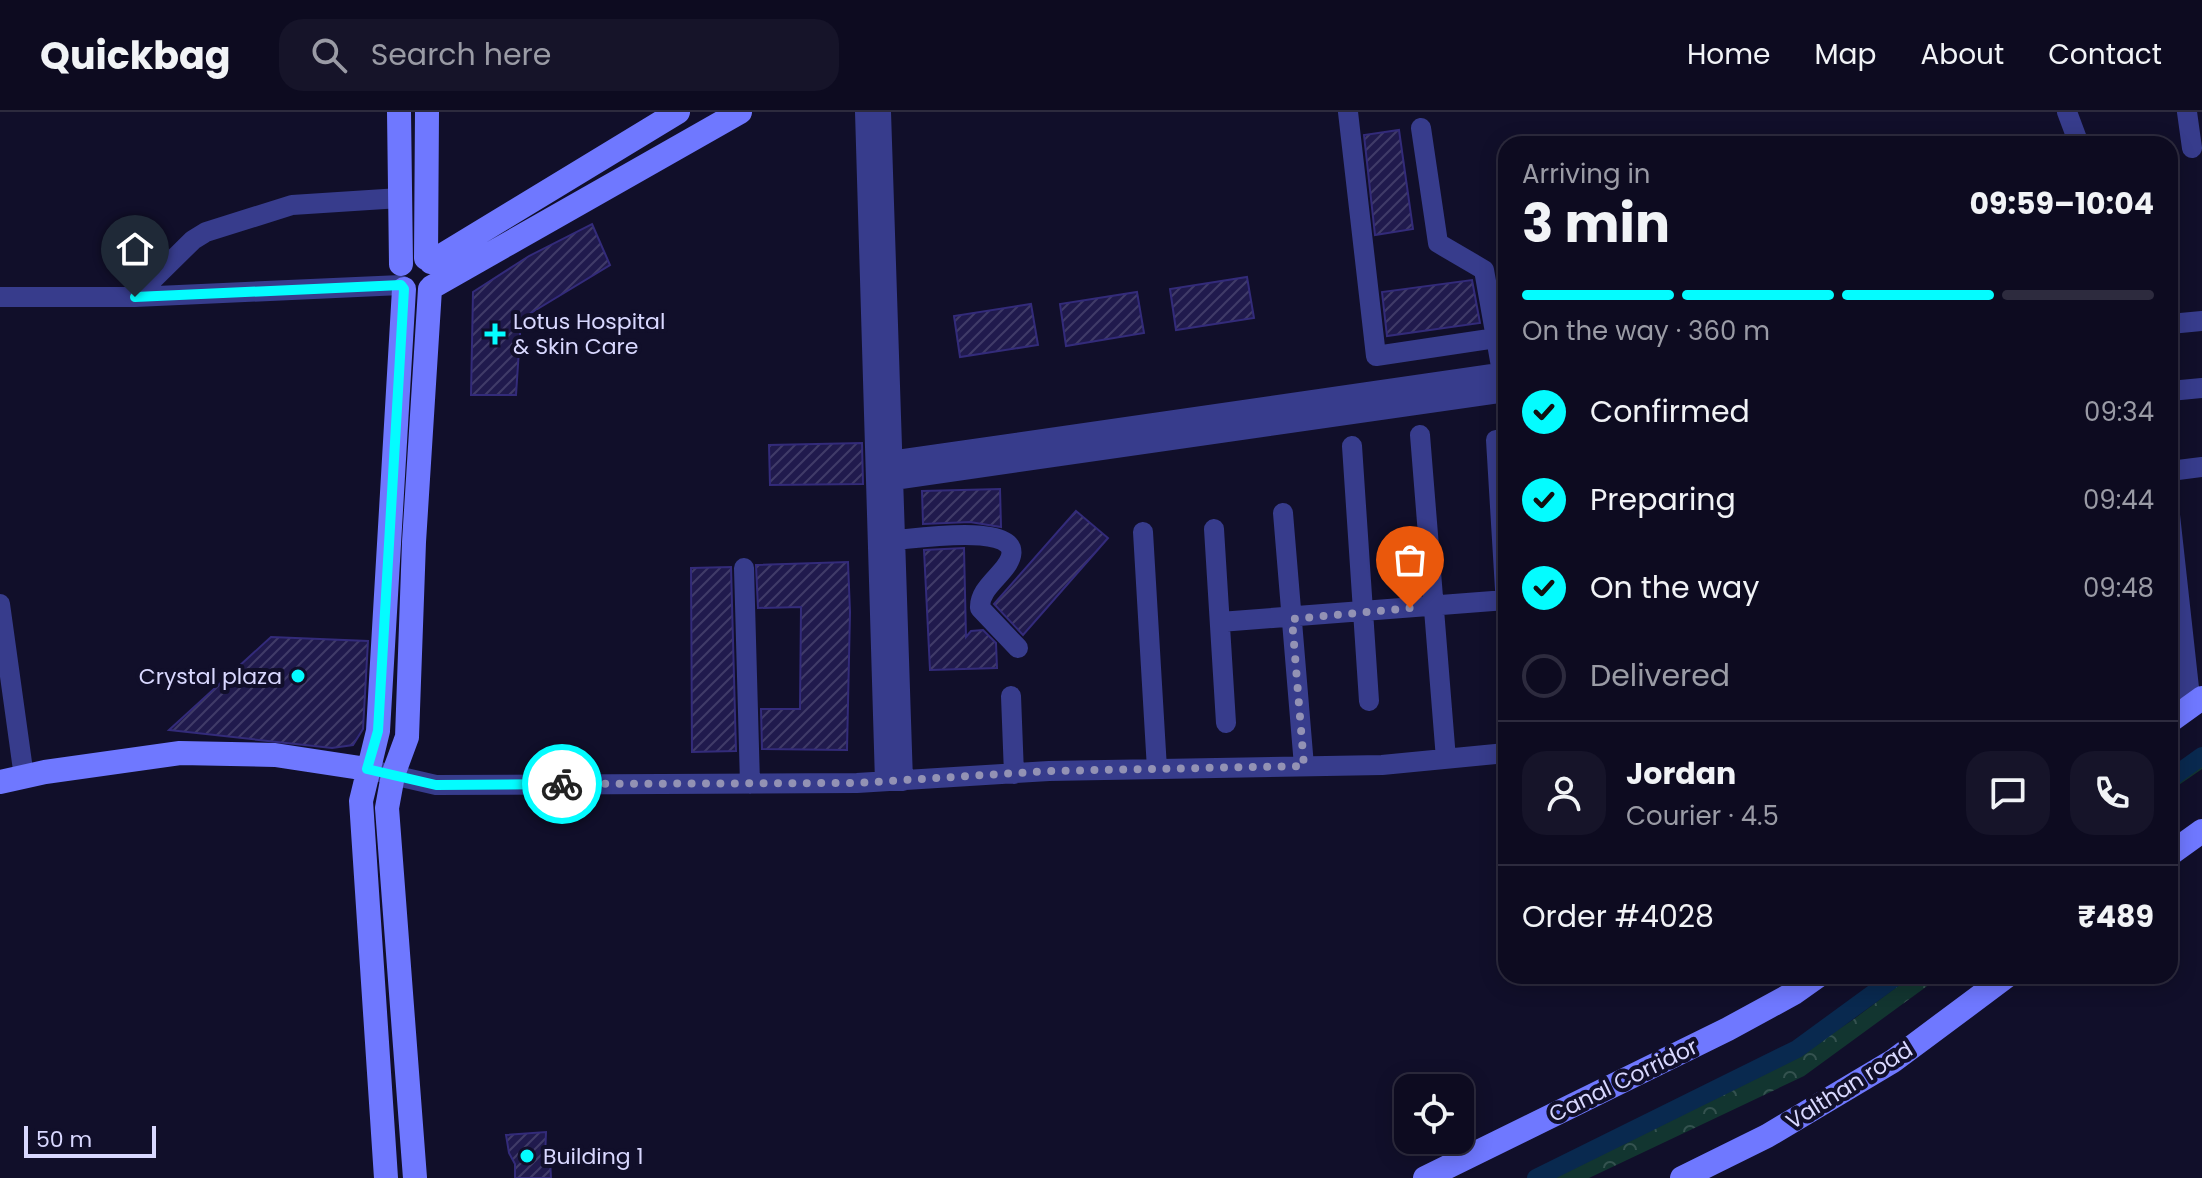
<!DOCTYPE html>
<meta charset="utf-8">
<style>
:root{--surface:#0d0b20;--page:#161429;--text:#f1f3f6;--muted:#9a9ba5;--line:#2d2b3e;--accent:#04fcff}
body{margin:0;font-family:Poppins,sans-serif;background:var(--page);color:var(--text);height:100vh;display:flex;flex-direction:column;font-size:30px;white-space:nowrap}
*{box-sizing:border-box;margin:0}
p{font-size:26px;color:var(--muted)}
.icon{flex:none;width:44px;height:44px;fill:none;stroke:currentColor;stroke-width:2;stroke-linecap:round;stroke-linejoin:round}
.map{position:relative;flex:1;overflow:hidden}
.drawer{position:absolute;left:1498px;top:24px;width:680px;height:848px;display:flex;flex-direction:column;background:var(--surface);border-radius:24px;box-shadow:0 4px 20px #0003,0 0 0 2px var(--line)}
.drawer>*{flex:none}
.controls{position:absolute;left:1394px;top:962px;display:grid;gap:16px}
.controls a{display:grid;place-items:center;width:80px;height:80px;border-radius:16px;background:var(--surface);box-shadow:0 4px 20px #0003,0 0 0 2px var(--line);font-size:40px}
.scale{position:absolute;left:24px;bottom:20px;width:132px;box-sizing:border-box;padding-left:8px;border:4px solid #d9d8ff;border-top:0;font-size:22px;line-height:28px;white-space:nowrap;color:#d9d8ff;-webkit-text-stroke:6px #110f2a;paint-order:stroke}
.pin{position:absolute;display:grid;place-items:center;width:68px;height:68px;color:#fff;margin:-82px -34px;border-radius:50% 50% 50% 0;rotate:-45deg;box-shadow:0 0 8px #0007}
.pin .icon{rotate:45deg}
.courier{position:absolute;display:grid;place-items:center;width:80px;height:80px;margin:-40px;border:6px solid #04fcff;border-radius:50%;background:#fff;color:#222;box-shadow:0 2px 10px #0007}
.overview em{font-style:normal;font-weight:700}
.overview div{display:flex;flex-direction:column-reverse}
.overview{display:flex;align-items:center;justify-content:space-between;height:136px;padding:0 24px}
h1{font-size:52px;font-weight:700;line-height:60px}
.bar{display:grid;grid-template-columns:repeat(4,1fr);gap:12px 8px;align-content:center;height:96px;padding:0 24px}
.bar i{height:10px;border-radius:6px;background:var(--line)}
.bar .active{background:var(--accent)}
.bar p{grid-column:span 4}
.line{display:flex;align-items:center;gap:20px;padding:0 24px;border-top:2px solid var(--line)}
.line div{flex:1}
.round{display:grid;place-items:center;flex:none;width:84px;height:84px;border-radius:24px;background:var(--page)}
ol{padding:0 24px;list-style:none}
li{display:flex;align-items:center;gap:24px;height:88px}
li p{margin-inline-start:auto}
li .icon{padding:8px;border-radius:50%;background:var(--accent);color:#111;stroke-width:4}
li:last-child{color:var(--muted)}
li i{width:44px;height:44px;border:4px solid var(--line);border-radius:50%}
header{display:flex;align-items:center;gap:48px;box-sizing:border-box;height:112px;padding:0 40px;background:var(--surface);border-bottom:2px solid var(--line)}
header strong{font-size:38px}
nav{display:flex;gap:44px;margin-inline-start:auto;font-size:28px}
.search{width:560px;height:72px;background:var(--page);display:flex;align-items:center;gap:20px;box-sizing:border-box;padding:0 28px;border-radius:24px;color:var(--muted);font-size:30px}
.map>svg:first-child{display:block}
.forest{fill:url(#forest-crowns)}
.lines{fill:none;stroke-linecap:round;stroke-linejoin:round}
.canal{stroke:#09294f;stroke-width:18}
.building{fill:url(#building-hatch);stroke:#332b7a;stroke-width:2}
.street{stroke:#373c8c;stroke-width:20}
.secondary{stroke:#6f78ff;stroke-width:24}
.done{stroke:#9392b4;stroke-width:8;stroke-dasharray:0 14.4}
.route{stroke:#04fcff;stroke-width:10}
.poi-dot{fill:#04fcff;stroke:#110f2a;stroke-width:3}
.labels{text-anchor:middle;stroke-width:8;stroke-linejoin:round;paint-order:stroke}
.poi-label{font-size:22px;fill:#d9d8ff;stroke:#110f2a;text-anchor:start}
.street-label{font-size:22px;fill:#d9d8ff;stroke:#110f2a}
</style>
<header>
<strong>Quickbag</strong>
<div class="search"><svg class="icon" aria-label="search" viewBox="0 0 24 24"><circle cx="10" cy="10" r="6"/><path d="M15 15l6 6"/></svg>Search here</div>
<nav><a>Home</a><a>Map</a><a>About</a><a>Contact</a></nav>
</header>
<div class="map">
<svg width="2202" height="1066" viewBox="0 0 2202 1066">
<defs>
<pattern id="forest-crowns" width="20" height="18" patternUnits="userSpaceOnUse" patternTransform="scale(2)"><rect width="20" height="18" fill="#123530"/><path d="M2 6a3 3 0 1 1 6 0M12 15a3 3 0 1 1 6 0" fill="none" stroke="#34524f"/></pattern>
<pattern id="building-hatch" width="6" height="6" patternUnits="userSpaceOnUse" patternTransform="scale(2)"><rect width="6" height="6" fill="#201a4d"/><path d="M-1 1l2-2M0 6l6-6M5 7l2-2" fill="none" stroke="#403b68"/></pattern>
</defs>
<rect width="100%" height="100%" fill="#110f2a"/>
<path class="forest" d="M 2202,642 L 2202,657 L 2170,679 L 2170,666 Z
M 1911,864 L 1941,864 L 1804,964 L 1589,1066 L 1546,1066 L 1801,942 L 1854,907 Z"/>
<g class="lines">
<path class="canal" d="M 2170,667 L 2202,644
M 1536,1066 L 1797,937 L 1897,864"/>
</g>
<path class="building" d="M 1399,18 L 1413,117 L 1375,123 L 1364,23 Z
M 592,112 L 610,153 L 521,207 L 516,283 L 471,283 L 473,180 L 529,144 Z
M 1247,165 L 1254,206 L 1176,218 L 1170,177 Z
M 1472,168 L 1480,211 L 1387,224 L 1382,180 Z
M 1137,180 L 1144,221 L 1066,234 L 1060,192 Z
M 1031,192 L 1038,233 L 960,245 L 954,204 Z
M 862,331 L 863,372 L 770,373 L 769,333 Z
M 1000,377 L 1001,415 L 970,410 L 923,412 L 922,379 Z
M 1076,399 L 1108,426 L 1023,523 L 994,492 Z
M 964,436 L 966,525 L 971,519 L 983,518 L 996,531 L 997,556 L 930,558 L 924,438 Z
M 848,450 L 850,500 L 847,638 L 762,637 L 761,597 L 800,597 L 801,495 L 758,496 L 756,453 Z
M 731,455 L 736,639 L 692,640 L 691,456 Z
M 271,525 L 368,529 L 363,617 L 353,633 L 332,636 L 169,618 Z
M 546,1020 L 545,1047 L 550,1047 L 551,1066 L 515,1066 L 515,1052 L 509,1041 L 506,1023 Z"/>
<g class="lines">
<path class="street" d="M 865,0 L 885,670
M 881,0 L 903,669
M 1348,0 L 1376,244 L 1496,226 L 1502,260
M 2067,0 L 2079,32
M 2187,0 L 2192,36
M 1421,16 L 1438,131 L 1484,158 L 1496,226
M 0,185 L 135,185 L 401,173
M 135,185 L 193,128 L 206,120 L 292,93 L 400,86
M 2170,212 L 2202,209
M 2170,279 L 2202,276
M 1420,323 L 1446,647
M 1496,328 L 1506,494
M 1352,334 L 1369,589
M 883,350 L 1506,260
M 2170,359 L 2202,355
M 880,370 L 1506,280
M 1283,401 L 1304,654
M 2170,403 L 2191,594
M 1214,417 L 1226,611
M 1143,420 L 1157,657
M 895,428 C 913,427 1039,407 1006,454 C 997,467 979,479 980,496 L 1018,536
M 744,456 L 750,672
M 0,492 L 24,665
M 1220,510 L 1506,488
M 1011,584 L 1014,662
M 367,657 L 436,673 L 857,671 L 1049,659 L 1382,653 L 1506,641"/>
<path class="secondary" d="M 399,0 L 401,152
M 426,146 L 427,0
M 431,150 L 678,0
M 432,175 L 740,0
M 2170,609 L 2202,586
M 0,670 L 45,660 L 180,641 L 275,643 L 367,657
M 2170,742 L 2202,719
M 386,1066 L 361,689 L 378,619 L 404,177
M 415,1066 L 387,696 L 393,663 L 407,625 L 414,430 L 430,177
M 1425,1066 L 1728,917 L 1794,881 L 1818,864
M 1682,1066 L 1767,1024 L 1893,949 L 2007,864"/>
</g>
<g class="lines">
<path class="done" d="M 562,672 L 857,671 L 1049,659 L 1304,654 L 1292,507 L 1410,496"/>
<path class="route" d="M 135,185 L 401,173 L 404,177 L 378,619 L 367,657 L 436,673 L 562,672"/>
</g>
<g class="poi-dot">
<path d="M491 210h8v8h8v8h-8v8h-8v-8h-8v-8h8z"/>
<circle cx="298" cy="564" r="8"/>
<circle cx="527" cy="1044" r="8"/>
</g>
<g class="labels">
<g class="poi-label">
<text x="513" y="217">Lotus Hospital<tspan x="513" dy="25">&amp; Skin Care</tspan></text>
<text x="282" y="572" text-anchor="end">Crystal plaza</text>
<text x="543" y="1052">Building 1</text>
</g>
<g class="street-label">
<text transform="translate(1623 968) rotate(-26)" y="8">Canal Corridor</text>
<text transform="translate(1849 973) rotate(-32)" y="8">Valthan road</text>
</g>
</g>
</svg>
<div class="controls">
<a><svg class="icon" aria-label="locate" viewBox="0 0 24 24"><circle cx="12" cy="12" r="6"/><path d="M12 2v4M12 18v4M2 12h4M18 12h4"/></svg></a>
</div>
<div class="scale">50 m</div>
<div class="pin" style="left:1410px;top:496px;background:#ea580c"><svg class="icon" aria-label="bag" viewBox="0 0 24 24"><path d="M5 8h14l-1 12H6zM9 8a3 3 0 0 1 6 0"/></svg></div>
<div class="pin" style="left:135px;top:185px;background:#1f2937"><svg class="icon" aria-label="home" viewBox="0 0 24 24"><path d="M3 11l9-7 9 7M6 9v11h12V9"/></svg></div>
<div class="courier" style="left:562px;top:672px"><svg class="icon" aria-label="bike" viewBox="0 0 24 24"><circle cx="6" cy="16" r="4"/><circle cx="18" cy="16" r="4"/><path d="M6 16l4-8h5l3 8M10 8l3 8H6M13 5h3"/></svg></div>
<section class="drawer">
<div class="overview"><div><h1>3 min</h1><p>Arriving in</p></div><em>09:59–10:04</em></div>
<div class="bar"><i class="active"></i><i class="active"></i><i class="active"></i><i></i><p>On the way · 360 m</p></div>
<ol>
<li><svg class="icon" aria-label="check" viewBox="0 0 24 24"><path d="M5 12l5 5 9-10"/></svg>Confirmed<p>09:34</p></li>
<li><svg class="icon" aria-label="check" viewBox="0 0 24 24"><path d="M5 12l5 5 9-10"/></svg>Preparing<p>09:44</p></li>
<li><svg class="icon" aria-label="check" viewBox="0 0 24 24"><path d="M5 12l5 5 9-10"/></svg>On the way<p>09:48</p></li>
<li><i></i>Delivered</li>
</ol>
<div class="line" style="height:144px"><a class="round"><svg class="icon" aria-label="person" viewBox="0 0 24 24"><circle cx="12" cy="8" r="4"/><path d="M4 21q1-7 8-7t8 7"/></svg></a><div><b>Jordan</b><p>Courier · 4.5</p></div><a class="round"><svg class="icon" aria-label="chat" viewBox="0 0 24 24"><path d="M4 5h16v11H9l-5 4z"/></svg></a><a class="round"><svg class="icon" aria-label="phone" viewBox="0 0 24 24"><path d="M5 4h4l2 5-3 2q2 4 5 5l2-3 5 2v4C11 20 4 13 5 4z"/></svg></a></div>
<div class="line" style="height:104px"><div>Order #4028</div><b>₹489</b></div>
</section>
</div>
